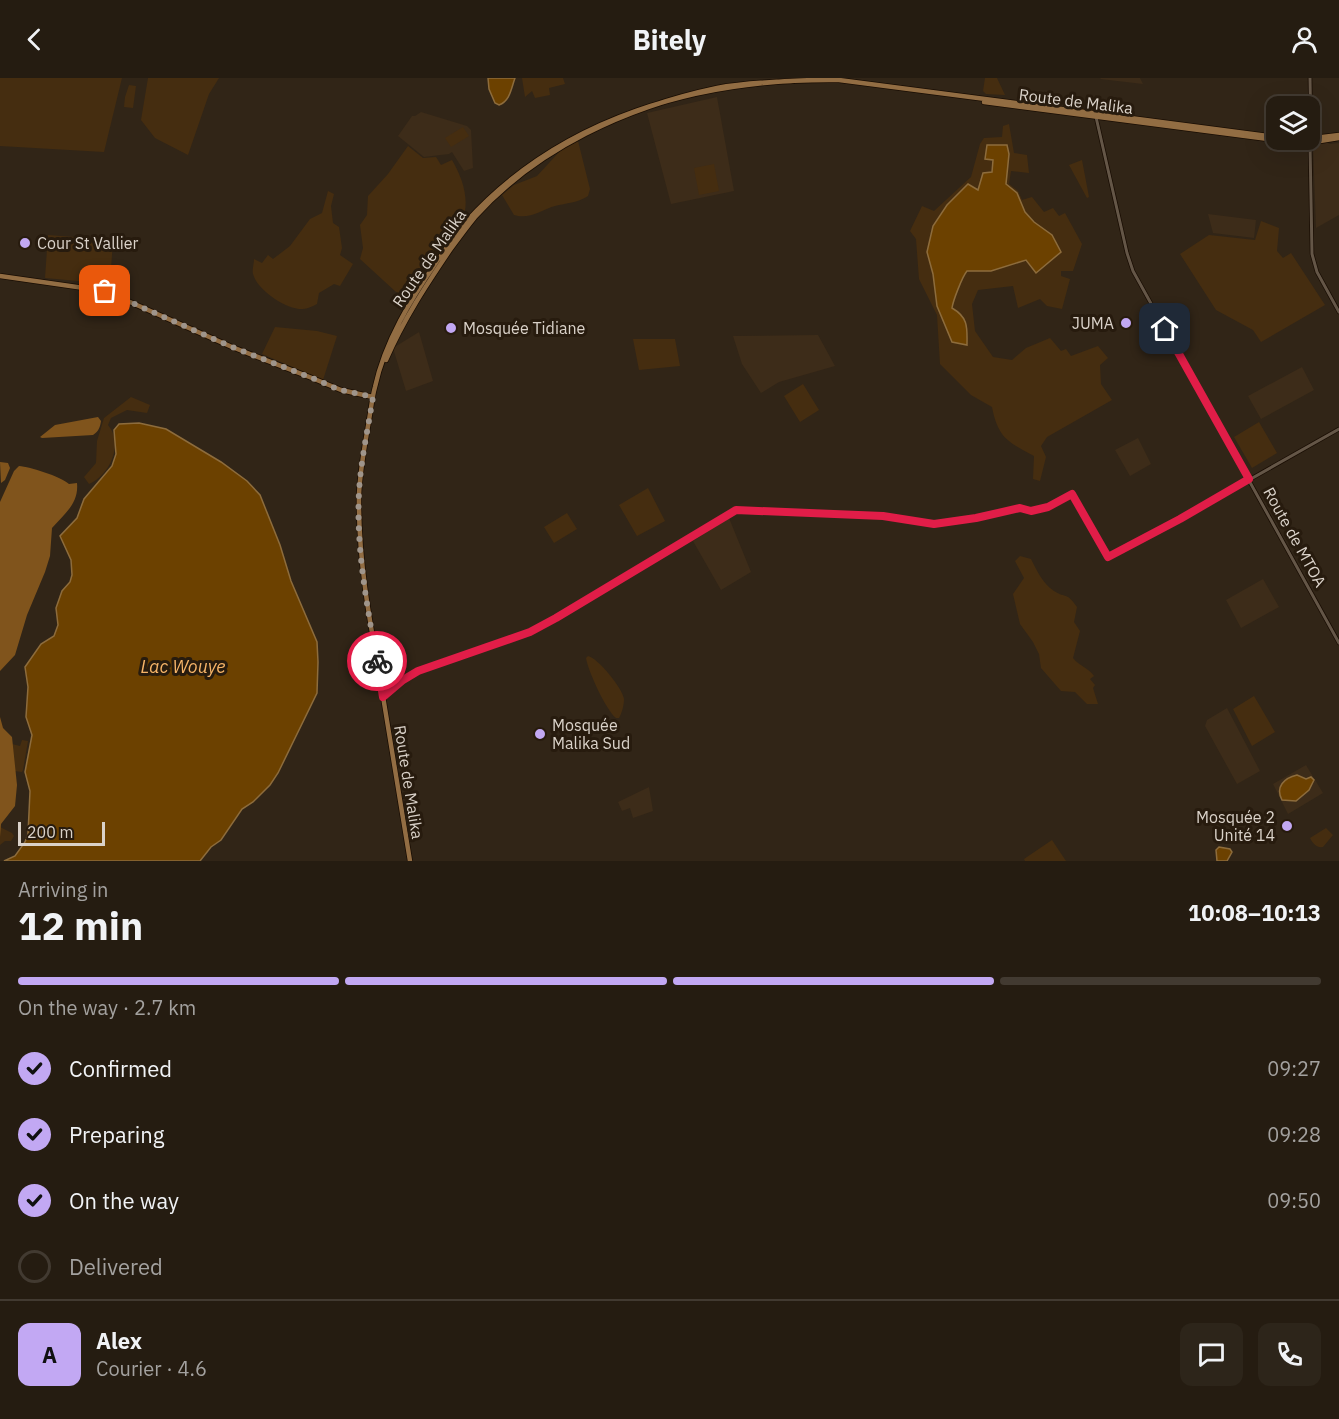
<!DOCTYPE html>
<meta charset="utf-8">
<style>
:root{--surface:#251c11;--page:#2d251a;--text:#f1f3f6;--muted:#a3a19f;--line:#423a31;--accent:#c2a8f3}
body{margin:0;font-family:"IBM Plex Sans",sans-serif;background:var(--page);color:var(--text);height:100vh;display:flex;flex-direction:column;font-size:22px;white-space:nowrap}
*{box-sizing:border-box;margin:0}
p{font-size:20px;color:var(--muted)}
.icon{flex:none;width:33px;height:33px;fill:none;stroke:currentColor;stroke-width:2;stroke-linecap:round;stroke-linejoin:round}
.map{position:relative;height:783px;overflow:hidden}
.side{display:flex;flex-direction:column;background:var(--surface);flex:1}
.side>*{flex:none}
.controls{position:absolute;left:1266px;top:18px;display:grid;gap:12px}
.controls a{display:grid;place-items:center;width:54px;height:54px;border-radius:12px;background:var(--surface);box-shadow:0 6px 24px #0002,0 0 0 2px var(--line);font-size:30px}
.scale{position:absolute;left:18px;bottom:15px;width:87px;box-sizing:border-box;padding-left:6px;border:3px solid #dad2c9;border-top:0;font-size:16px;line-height:21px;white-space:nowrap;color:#dad2c9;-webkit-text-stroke:4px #271b0e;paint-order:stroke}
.pin{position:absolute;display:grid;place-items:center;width:51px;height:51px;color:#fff;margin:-26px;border-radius:12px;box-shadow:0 3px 9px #0006}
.courier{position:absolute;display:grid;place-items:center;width:60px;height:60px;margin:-30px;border:4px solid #e11d48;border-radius:50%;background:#fff;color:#222;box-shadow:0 2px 8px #0007}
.head em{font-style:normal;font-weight:700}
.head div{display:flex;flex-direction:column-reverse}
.head{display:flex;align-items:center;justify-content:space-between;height:102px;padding:0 18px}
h1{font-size:39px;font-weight:700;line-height:45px}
.bar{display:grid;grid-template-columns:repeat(4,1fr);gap:9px 6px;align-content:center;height:72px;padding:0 18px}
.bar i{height:8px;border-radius:4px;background:var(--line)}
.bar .on{background:var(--accent)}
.bar p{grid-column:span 4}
.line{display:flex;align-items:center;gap:15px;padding:0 18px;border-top:2px solid var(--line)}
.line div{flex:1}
.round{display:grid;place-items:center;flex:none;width:63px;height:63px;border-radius:12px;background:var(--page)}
ol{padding:0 18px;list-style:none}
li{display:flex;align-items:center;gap:18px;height:66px}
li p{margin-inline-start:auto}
li .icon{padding:6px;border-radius:50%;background:var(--accent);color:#111;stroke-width:4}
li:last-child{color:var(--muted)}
li i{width:33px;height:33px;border:3px solid var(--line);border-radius:50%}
header{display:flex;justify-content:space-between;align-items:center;height:78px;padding:0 18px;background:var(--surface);font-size:27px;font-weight:700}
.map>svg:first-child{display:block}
.built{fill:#3d2c19}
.green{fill:#452d10}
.forest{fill:#80541c}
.water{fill:#6c4100;stroke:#8d6c3c;stroke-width:1.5}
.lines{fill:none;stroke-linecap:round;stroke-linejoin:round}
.minor-casing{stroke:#190d03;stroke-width:4.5}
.major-casing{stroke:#190d03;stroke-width:6}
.minor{stroke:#645647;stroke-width:3}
.major{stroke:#926d43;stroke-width:4.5}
.done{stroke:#9f958b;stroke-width:6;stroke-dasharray:0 10.8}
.route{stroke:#e11d48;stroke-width:8}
.poi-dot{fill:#c2a8f3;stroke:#271b0e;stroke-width:2}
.labels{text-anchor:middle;stroke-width:6;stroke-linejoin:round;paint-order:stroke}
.street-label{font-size:16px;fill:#dad2c9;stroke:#271b0e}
.poi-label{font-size:16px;fill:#dad2c9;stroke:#271b0e;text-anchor:start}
.water-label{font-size:18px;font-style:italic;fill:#f6b468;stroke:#271b0e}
</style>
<header><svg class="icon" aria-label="back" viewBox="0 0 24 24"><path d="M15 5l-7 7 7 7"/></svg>Bitely<svg class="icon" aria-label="person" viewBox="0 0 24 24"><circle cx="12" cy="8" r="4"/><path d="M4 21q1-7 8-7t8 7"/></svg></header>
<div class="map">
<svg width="1339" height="783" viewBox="0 0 1339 783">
<rect width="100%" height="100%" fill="#312517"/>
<path class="built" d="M 1101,0 L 1140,0 L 1143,6 L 1100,1 Z
M 717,19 L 734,113 L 671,126 L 647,35 Z
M 421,34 L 467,48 L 471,52 L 473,90 L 464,93 L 452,74 L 449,76 L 424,79 L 398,58 L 412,38 L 415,38 Z
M 1326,64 L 1330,66 L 1339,65 L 1339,137 L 1316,150 L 1313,67 Z
M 1208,136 L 1256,142 L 1254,160 L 1213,155 Z
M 419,254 L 433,303 L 406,313 L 393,270 Z
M 818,257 L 835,288 L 779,304 L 761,315 L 742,286 L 733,258 Z
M 1302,289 L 1314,312 L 1261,341 L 1248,318 Z
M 1138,360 L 1151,386 L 1130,398 L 1115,372 Z
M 729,440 L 751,494 L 721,512 L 693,463 Z
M 1263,501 L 1279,529 L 1241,550 L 1226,522 Z
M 1227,630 L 1260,693 L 1237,706 L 1205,648 L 1207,642 Z
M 1306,687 L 1323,715 L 1288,736 L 1273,706 Z
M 649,709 L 653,733 L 633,740 L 630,730 L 622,733 L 618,724 Z"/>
<path class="green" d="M 0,0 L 122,0 L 104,74 L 0,68 Z
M 148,0 L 219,0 L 209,16 L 188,77 L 155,60 L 141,42 Z
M 522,0 L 563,0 L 565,6 L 549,10 L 550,17 L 535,20 L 532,13 L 525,19 Z
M 985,0 L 997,0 L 1005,17 L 986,16 L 983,13 Z
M 129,7 L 136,8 L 133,30 L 124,29 L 125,19 Z
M 1009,46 L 1014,75 L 1027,77 L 1029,95 L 1011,93 L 1009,106 L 1018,113 L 1022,122 L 1032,119 L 1044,134 L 1053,130 L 1059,138 L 1065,135 L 1082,166 L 1073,193 L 1061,193 L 1061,198 L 1070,201 L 1062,231 L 1047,228 L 1040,221 L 1018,230 L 1013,208 L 978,212 L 972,226 L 975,253 L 993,279 L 1012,282 L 1026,270 L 1050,260 L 1061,273 L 1066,271 L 1071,278 L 1098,268 L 1108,280 L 1100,287 L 1101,306 L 1112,322 L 1047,359 L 1041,368 L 1046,379 L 1040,403 L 1033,401 L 1034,378 C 1008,364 998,360 992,329 L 971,317 L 940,286 L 937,237 L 919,201 L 916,161 L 910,153 L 922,128 L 934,133 L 971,99 L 980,66 L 984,60 L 1002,59 L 1003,48 Z
M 463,49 L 469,58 L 451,69 L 445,60 Z
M 578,63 L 590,111 L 588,118 C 578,125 566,125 555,128 C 541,132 529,142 514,137 L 502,117 L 514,107 L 537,98 L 561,72 Z
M 408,68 L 423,80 L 436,79 L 441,87 L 452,82 C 466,106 474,135 452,158 L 446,157 L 442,160 L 410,214 L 406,216 L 396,214 L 360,181 L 363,170 L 360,147 L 367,137 L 368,118 L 388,96 Z
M 1082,82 L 1089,119 L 1087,120 L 1069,87 Z
M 714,86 L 719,113 L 699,117 L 694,90 Z
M 328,113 L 334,116 L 331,128 L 333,145 L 339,149 L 342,170 L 340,177 L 353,186 L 340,208 L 334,206 L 319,215 L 317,226 C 313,228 307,231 303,231 C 287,232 257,212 253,196 C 252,191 254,186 254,181 L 262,185 L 268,177 L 273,181 L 290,168 L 310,141 L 322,135 Z
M 1261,143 L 1279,150 L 1277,173 L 1283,180 L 1291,175 L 1325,227 L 1261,264 L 1253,252 L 1216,232 L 1180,176 L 1209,157 L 1255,162 Z
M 48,157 L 113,162 L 110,206 L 45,200 Z
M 275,249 L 317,253 L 337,258 L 323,302 L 262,276 Z
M 633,261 L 675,261 L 680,288 L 639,292 Z
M 803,306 L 819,332 L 800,344 L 784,318 Z
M 131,319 L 150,327 L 147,335 L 127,332 L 111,340 L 108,347 C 124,366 110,397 89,406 L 84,399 L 96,385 L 97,363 L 104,340 Z
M 1259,344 L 1277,375 L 1252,390 L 1234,359 Z
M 648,410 L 665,443 L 637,458 L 619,427 Z
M 567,435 L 577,451 L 554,465 L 544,449 Z
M 1020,478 L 1031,481 C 1036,491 1043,506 1054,513 C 1066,521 1066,513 1077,529 L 1074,544 L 1080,553 L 1073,580 C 1079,588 1089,590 1094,598 L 1090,601 L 1095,607 L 1093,610 L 1098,626 L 1087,626 L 1075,614 L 1061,613 L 1041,590 L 1039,576 L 1033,564 L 1020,546 L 1013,516 L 1024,500 L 1015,483 Z
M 588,578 C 598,580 623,611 624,621 C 624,627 622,635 619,640 L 616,640 C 606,632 588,593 586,580 Z
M 1254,618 L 1275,654 L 1252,668 L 1233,631 Z
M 22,662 L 28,663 L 23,692 L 22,694 L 6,692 L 12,666 L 20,668 Z
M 0,749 L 12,755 L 14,758 L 11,763 L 5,763 L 0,767 Z
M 1326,750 L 1333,757 L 1323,769 C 1317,770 1313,766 1310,760 Z
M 1052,762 L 1066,783 L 1025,783 L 1024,781 Z"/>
<path class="forest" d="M 98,339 L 101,343 C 100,349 99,353 93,357 L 42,360 L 40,359 L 55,347 Z
M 0,384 L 8,385 L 10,390 L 5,402 L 1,405 Z
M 19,388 C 30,389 60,398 69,406 L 77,405 C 79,426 64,436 52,450 L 50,478 L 45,494 L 27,537 L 15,577 L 0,593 L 0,424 L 14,393 Z
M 0,639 L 3,650 L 12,659 L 17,707 L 15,728 L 1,746 L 0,759 Z"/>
<path class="water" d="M 488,0 L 515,0 C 511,11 510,23 499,27 L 495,25 L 489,11 Z
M 987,67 L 1007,67 L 1009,76 L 1006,106 L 1017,115 L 1025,134 L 1034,144 L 1052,157 L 1061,174 L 1036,195 L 1026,182 L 991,193 L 967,193 C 962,199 953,223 952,230 C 969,240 967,250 967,267 L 952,264 L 937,228 L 933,196 L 927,174 L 933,148 L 947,127 L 968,106 L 978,112 L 983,95 L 992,94 L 993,82 L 985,81 Z
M 139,345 L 166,351 L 221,384 L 247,403 L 260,417 L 280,467 L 291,503 L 317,564 L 318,584 L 317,615 L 278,695 L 270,707 L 253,724 L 242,731 L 221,762 L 211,769 L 200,783 L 4,783 L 15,778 L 25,764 L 28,756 L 30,713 L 25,694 L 32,657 L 26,639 L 28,609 L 25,589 L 41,566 L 54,558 L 58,547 L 56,530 L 62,513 L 70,504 L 72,497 L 71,482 L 60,458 L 77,440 L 84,421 L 112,388 L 116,376 L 114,352 L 119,346 Z
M 1297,697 L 1306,701 L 1311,699 L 1314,702 L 1309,712 L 1296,723 L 1282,722 C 1275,709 1284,700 1297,697 Z
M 1219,769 L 1230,771 L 1232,774 L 1227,783 L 1217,783 L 1216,772 Z"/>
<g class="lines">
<g class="minor-casing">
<path id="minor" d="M 1310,0 L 1311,58
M 1096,39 L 1127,175 L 1133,193 L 1339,565
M 1310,66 L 1312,176 L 1317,194 L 1339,234
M 383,619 L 403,602 L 418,593 L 530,554 L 556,540 L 736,432 L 883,438 L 934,446 L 976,440 L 1020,430 L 1031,433 L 1048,429 L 1072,416 L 1108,479 L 1180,441 L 1339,351"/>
</g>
<g class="major-casing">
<path id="major" d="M 984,24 L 1268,61 L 1307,64
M 1314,60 L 1339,57
M 1314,64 L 1339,60
M 0,198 L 105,213 L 232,269 L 312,300 L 341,312 L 373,319
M 386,282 C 404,241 425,209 450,172 C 458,161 466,150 475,139 C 537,70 627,29 717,10 C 742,5 769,4 794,3
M 410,783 C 400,722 390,661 380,600 C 369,540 358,479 359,417 C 360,391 365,367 369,342 C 371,331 372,320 375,309 C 385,263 411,221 437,183 C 447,170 455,156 466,144 C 561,39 700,0 839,2 L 1276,59"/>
</g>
<use href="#minor" class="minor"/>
<use href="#major" class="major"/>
</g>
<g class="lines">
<path class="done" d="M 105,213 L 232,269 L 312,300 L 340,312 L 373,319 C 368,351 361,381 359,414 C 356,471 367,527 377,583"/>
<path class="route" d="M 377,583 L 383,619 L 403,602 L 418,593 L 530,554 L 556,540 L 736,432 L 883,438 L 934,446 L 976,440 L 1020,430 L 1031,433 L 1048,429 L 1072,416 L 1108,479 L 1180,441 L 1249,401 L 1165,251"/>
</g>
<g class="poi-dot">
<circle cx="25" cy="165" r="6"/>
<circle cx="1126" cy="245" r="6"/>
<circle cx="451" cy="250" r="6"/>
<circle cx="540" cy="656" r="6"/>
<circle cx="1287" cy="748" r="6"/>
</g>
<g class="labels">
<g class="street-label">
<text transform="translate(1076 23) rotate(7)" y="6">Route de Malika</text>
<text transform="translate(429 180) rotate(-55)" y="6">Route de Malika</text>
<text transform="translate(1295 459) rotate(61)" y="6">Route de MTOA</text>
<text transform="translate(409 704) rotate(81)" y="6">Route de Malika</text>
</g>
<g class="poi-label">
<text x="37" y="171">Cour St Vallier</text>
<text x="1114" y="251" text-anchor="end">JUMA</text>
<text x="463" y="256">Mosquée Tidiane</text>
<text x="552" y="653">Mosquée<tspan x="552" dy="18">Malika Sud</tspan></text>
<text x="1275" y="745" text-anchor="end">Mosquée 2<tspan x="1275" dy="18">Unité 14</tspan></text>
</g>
<g class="water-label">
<text x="183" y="595">Lac Wouye</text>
</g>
</g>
</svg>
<div class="controls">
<a><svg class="icon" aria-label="layers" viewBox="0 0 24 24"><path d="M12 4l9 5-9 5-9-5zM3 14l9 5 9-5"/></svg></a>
</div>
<div class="scale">200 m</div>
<div class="pin" style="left:105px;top:213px;background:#ea580c"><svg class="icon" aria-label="bag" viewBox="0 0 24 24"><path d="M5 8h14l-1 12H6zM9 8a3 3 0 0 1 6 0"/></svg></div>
<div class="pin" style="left:1165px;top:251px;background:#1f2937"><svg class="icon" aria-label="home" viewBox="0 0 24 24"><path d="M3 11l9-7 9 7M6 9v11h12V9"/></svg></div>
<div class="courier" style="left:377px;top:583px"><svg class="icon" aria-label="bike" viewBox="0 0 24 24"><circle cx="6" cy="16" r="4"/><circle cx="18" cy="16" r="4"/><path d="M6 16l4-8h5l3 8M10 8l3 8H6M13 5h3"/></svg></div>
</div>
<section class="side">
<div class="head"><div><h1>12 min</h1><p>Arriving in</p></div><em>10:08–10:13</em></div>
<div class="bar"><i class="on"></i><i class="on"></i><i class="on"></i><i></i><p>On the way · 2.7 km</p></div>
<ol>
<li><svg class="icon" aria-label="check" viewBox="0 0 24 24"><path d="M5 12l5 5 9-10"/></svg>Confirmed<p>09:27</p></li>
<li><svg class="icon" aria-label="check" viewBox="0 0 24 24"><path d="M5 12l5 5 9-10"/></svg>Preparing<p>09:28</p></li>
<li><svg class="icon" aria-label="check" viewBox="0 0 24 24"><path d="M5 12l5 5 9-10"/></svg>On the way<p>09:50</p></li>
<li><i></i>Delivered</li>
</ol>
<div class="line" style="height:108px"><b class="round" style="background:var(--accent);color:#111">A</b><div><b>Alex</b><p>Courier · 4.6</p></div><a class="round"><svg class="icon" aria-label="chat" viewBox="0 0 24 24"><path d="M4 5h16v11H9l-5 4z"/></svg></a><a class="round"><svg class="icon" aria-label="phone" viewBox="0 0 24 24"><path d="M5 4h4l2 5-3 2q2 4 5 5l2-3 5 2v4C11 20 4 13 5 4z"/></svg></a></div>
</section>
